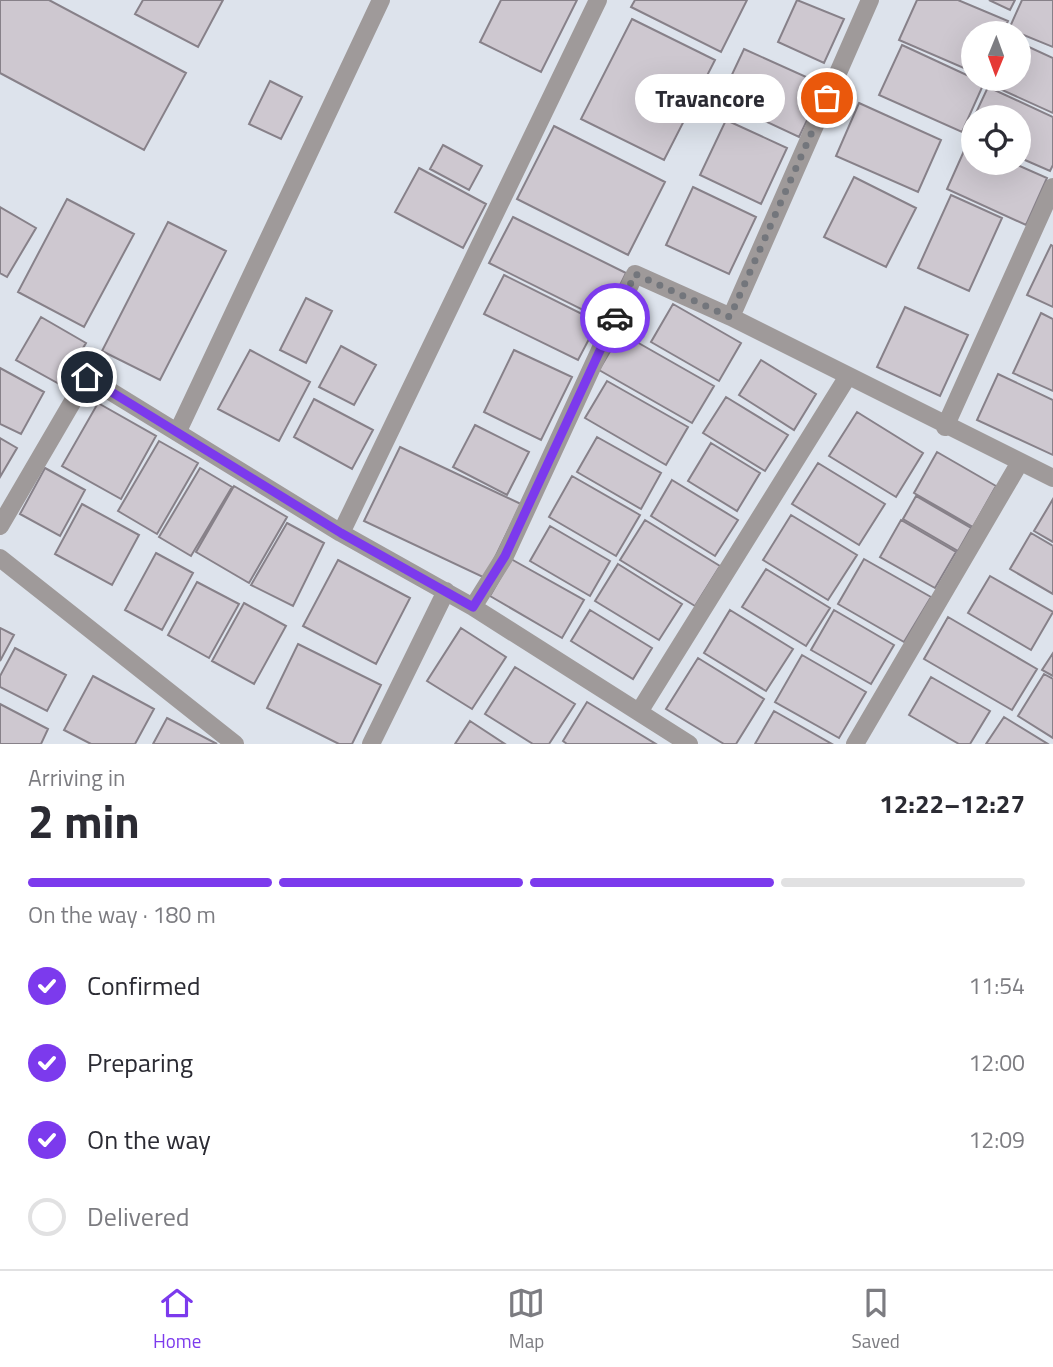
<!DOCTYPE html>
<meta charset="utf-8">
<style>
:root{--surface:#fff;--page:#f7f7f7;--text:#2b2b33;--muted:#7c7c81;--line:#e1e1e2;--accent:#7c3aed}
body{margin:0;font-family:"Titillium Web",sans-serif;background:var(--page);color:var(--text);height:100vh;display:flex;flex-direction:column;font-size:26px;white-space:nowrap}
*{box-sizing:border-box;margin:0}
p{font-size:23px;color:var(--muted)}
.icon{flex:none;width:38px;height:38px;fill:none;stroke:currentColor;stroke-width:2;stroke-linecap:round;stroke-linejoin:round}
.map{position:relative;height:744px;overflow:hidden}
.details{display:flex;flex-direction:column;background:var(--surface);flex:1}
.details>*{flex:none}
.needle{width:46px;rotate:181deg}
.controls{position:absolute;left:961px;top:21px;display:grid;gap:14px}
.controls a{display:grid;place-items:center;width:70px;height:70px;border-radius:50%;background:var(--surface);box-shadow:0 7px 28px #0002;font-size:35px}
.pin{position:absolute;display:grid;place-items:center;width:60px;height:60px;color:#fff;margin:-30px;border:4px solid #fff;border-radius:50%;box-shadow:0 2px 7px #0007}
.courier{position:absolute;display:grid;place-items:center;width:70px;height:70px;margin:-35px;border:5px solid #7c3aed;border-radius:50%;background:#fff;color:#222;box-shadow:0 2px 9px #0007}
.bubble{position:absolute;height:49px;border-radius:24px;background:var(--surface);box-shadow:0 7px 28px #0002;font-size:23px;font-weight:700;line-height:49px;text-align:center}
.summary em{font-style:normal;font-weight:700}
.summary div{display:flex;flex-direction:column-reverse}
.summary{display:flex;align-items:center;justify-content:space-between;height:119px;padding:0 28px}
h1{font-size:46px;font-weight:700;line-height:52px}
.bar{display:grid;grid-template-columns:repeat(4,1fr);gap:10px 7px;align-content:center;height:84px;padding:0 28px}
.bar i{height:9px;border-radius:5px;background:var(--line)}
.bar .current{background:var(--accent)}
.bar p{grid-column:span 4}
ol{padding:0 28px;list-style:none}
li{display:flex;align-items:center;gap:21px;height:77px}
li p{margin-inline-start:auto}
li .icon{padding:7px;border-radius:50%;background:var(--accent);color:#fff;stroke-width:4}
li:last-child{color:var(--muted)}
li i{width:38px;height:38px;border:4px solid var(--line);border-radius:50%}
.tabs{display:flex;justify-content:space-around;align-items:center;height:98px;border-top:2px solid var(--line);background:var(--surface);font-size:19px;color:var(--muted)}
.tabs a{display:grid;justify-items:center;gap:4px}
.tabs .current{color:var(--accent)}
.map>svg:first-child{display:block}
.building{fill:#cec8d0;stroke:#878189;stroke-width:2}
.lines{fill:none;stroke-linecap:round;stroke-linejoin:round}
.minor{stroke:#9f9a9a;stroke-width:18}
.done{stroke:#73767c;stroke-width:7;stroke-dasharray:0 12.6}
.route{stroke:#7c3aed;stroke-width:9}
</style>
<div class="map">
<svg width="1053" height="744" viewBox="0 0 1053 744">
<rect width="100%" height="100%" fill="#dde3ec"/>
<path class="building" d="M 0,0 L 49,0 L 186,73 L 144,150 L 0,73 Z
M 143,0 L 223,0 L 198,47 L 135,14 Z
M 501,0 L 577,0 L 541,72 L 480,42 Z
M 635,0 L 747,0 L 721,52 L 631,7 Z
M 797,0 L 844,19 L 824,63 L 778,42 Z
M 917,0 L 958,0 L 1008,21 L 1002,33 L 973,33 L 973,72 L 899,40 Z
M 989,0 L 1015,0 L 1010,10 Z
M 1022,0 L 1053,0 L 1053,47 L 1009,29 Z
M 632,19 L 715,60 L 664,160 L 581,119 Z
M 1018,42 L 1053,58 L 1053,113 L 989,84 L 991,79 L 1018,79 Z
M 902,45 L 984,83 L 962,132 L 879,95 Z
M 744,49 L 824,85 L 799,137 L 720,100 Z
M 270,81 L 302,97 L 281,139 L 249,124 Z
M 988,87 L 1053,117 L 1053,165 L 1050,171 L 1018,157 L 1018,117 L 974,117 Z
M 859,103 L 941,140 L 918,192 L 836,156 Z
M 726,120 L 787,148 L 761,204 L 700,175 Z
M 554,126 L 665,182 L 628,255 L 517,199 Z
M 968,142 L 973,145 L 973,163 L 1013,163 L 1047,178 L 1026,225 L 947,189 Z
M 443,145 L 482,166 L 469,190 L 430,169 Z
M 419,168 L 486,204 L 463,248 L 395,212 Z
M 854,177 L 916,208 L 886,267 L 824,237 Z
M 693,187 L 756,217 L 729,274 L 666,245 Z
M 951,195 L 1002,218 L 969,291 L 918,268 Z
M 67,199 L 134,234 L 84,327 L 18,292 Z
M 0,207 L 36,228 L 7,277 L 0,273 Z
M 513,217 L 626,273 L 603,320 L 489,263 Z
M 168,222 L 226,251 L 160,380 L 102,351 Z
M 1051,245 L 1053,246 L 1053,307 L 1027,295 Z
M 504,275 L 598,322 L 578,360 L 484,314 Z
M 306,298 L 332,311 L 306,363 L 280,350 Z
M 673,304 L 741,343 L 719,381 L 651,342 Z
M 905,307 L 968,335 L 940,396 L 877,367 Z
M 1041,313 L 1053,319 L 1053,391 L 1013,373 Z
M 41,317 L 86,343 L 61,385 L 16,360 Z
M 621,333 L 714,386 L 692,423 L 599,370 Z
M 341,346 L 376,365 L 354,405 L 319,387 Z
M 250,350 L 310,382 L 279,441 L 218,409 Z
M 514,350 L 572,377 L 541,440 L 484,412 Z
M 761,360 L 816,394 L 794,430 L 739,395 Z
M 0,368 L 44,392 L 21,434 L 0,424 Z
M 998,374 L 1053,400 L 1053,455 L 977,420 Z
M 607,381 L 688,427 L 666,465 L 585,418 Z
M 726,397 L 788,435 L 765,471 L 703,433 Z
M 314,399 L 373,430 L 352,469 L 294,437 Z
M 98,403 L 156,436 L 121,499 L 62,466 Z
M 857,412 L 923,453 L 896,497 L 829,456 Z
M 475,425 L 529,452 L 507,495 L 453,467 Z
M 597,437 L 661,473 L 641,509 L 577,472 Z
M 0,438 L 17,448 L 0,477 Z
M 159,441 L 198,463 L 157,534 L 118,511 Z
M 711,443 L 760,473 L 737,511 L 688,481 Z
M 400,447 L 521,504 L 485,578 L 364,521 Z
M 937,452 L 996,486 L 973,527 L 914,493 Z
M 818,463 L 885,504 L 859,545 L 792,504 Z
M 45,468 L 85,490 L 60,536 L 20,514 Z
M 200,468 L 232,487 L 191,556 L 159,537 Z
M 572,476 L 640,515 L 616,556 L 549,517 Z
M 672,480 L 738,520 L 715,556 L 651,516 Z
M 234,486 L 287,517 L 249,583 L 196,552 Z
M 916,496 L 971,528 L 958,551 L 903,519 Z
M 1053,499 L 1053,542 L 1034,531 Z
M 82,504 L 139,535 L 112,585 L 55,554 Z
M 791,515 L 857,555 L 828,600 L 763,560 Z
M 645,520 L 720,566 L 695,606 L 620,560 Z
M 901,520 L 956,552 L 935,588 L 880,557 Z
M 287,523 L 324,543 L 293,606 L 251,585 Z
M 550,526 L 610,561 L 590,596 L 530,561 Z
M 1031,533 L 1053,546 L 1053,594 L 1010,569 Z
M 156,553 L 193,573 L 162,630 L 125,610 Z
M 511,559 L 584,600 L 562,638 L 490,596 Z
M 864,559 L 931,597 L 904,642 L 838,604 Z
M 338,560 L 410,598 L 376,664 L 303,626 Z
M 618,564 L 682,604 L 659,640 L 595,601 Z
M 766,569 L 830,608 L 806,646 L 742,607 Z
M 990,576 L 1053,612 L 1031,650 L 968,613 Z
M 197,582 L 239,604 L 209,658 L 168,635 Z
M 244,603 L 286,626 L 254,684 L 212,661 Z
M 590,610 L 652,648 L 633,679 L 571,641 Z
M 730,610 L 793,649 L 766,691 L 704,653 Z
M 834,610 L 894,645 L 871,684 L 811,650 Z
M 948,617 L 1037,669 L 1012,710 L 924,659 Z
M 0,628 L 14,635 L 0,661 Z
M 461,628 L 506,657 L 472,709 L 427,681 Z
M 298,644 L 381,685 L 352,744 L 339,744 L 267,708 Z
M 15,648 L 66,675 L 47,711 L 0,687 L 0,676 Z
M 1053,653 L 1053,676 L 1042,670 Z
M 802,655 L 866,692 L 839,738 L 775,702 Z
M 698,658 L 764,699 L 736,744 L 724,744 L 666,709 Z
M 515,667 L 575,704 L 549,744 L 533,744 L 485,714 Z
M 1044,674 L 1053,679 L 1053,738 L 1018,716 Z
M 93,676 L 154,709 L 135,744 L 91,744 L 64,730 Z
M 931,677 L 990,711 L 970,744 L 959,744 L 909,715 Z
M 587,702 L 656,744 L 567,744 L 563,741 Z
M 0,704 L 48,729 L 41,744 L 0,744 Z
M 774,711 L 832,744 L 755,744 Z
M 1004,717 L 1048,744 L 986,744 Z
M 167,718 L 217,744 L 153,744 Z
M 470,721 L 505,744 L 455,744 Z"/>
<g class="lines">
<path class="minor" d="M 870,0 L 731,317 L 1053,478
M 945,427 L 1053,187
M 178,431 L 381,0
M 0,526 L 87,377 L 341,533 L 473,607 L 689,744
M 341,533 L 598,0
M 0,558 L 235,744
M 473,607 L 505,556 L 635,274 L 731,317
M 639,712 L 848,376
M 371,744 L 446,591
M 855,744 L 1020,462"/>
</g>
<g class="lines">
<path class="done" d="M 615,318 L 635,274 L 730,317 L 827,98"/>
<path class="route" d="M 87,377 L 341,533 L 473,607 L 505,556 L 615,318"/>
</g>
</svg>
<div class="controls">
<a><svg class="needle" viewBox="-14 -14 28 28"><path d="M0-13l5 13h-10z" fill="#e53935"/><path d="M0 13l5-13h-10z" fill="#7c7c81"/></svg></a>
<a><svg class="icon" aria-label="locate" viewBox="0 0 24 24"><circle cx="12" cy="12" r="6"/><path d="M12 2v4M12 18v4M2 12h4M18 12h4"/></svg></a>
</div>
<div class="pin" style="left:827px;top:98px;background:#ea580c"><svg class="icon" aria-label="bag" viewBox="0 0 24 24"><path d="M5 8h14l-1 12H6zM9 8a3 3 0 0 1 6 0"/></svg></div>
<div class="pin" style="left:87px;top:377px;background:#1f2937"><svg class="icon" aria-label="home" viewBox="0 0 24 24"><path d="M3 11l9-7 9 7M6 9v11h12V9"/></svg></div>
<div class="courier" style="left:615px;top:318px"><svg class="icon" aria-label="car" viewBox="0 0 24 24"><path d="M5 17H2v-5l4-1 3-4h7l3 4 3 1v5h-3M9 17h6M6 11h13"/><circle cx="7" cy="17" r="2"/><circle cx="17" cy="17" r="2"/></svg></div>
<div class="bubble" style="left:635px;top:74px;width:150px">Travancore</div>
</div>
<section class="details">
<div class="summary"><div><h1>2 min</h1><p>Arriving in</p></div><em>12:22–12:27</em></div>
<div class="bar"><i class="current"></i><i class="current"></i><i class="current"></i><i></i><p>On the way · 180 m</p></div>
<ol>
<li><svg class="icon" aria-label="check" viewBox="0 0 24 24"><path d="M5 12l5 5 9-10"/></svg>Confirmed<p>11:54</p></li>
<li><svg class="icon" aria-label="check" viewBox="0 0 24 24"><path d="M5 12l5 5 9-10"/></svg>Preparing<p>12:00</p></li>
<li><svg class="icon" aria-label="check" viewBox="0 0 24 24"><path d="M5 12l5 5 9-10"/></svg>On the way<p>12:09</p></li>
<li><i></i>Delivered</li>
</ol>
</section>
<nav class="tabs">
<a class="current"><svg class="icon" aria-label="home" viewBox="0 0 24 24"><path d="M3 11l9-7 9 7M6 9v11h12V9"/></svg>Home</a>
<a><svg class="icon" aria-label="map" viewBox="0 0 24 24"><path d="M3 6l6-2 6 2 6-2v14l-6 2-6-2-6 2zM9 4v14M15 6v14"/></svg>Map</a>
<a><svg class="icon" aria-label="saved" viewBox="0 0 24 24"><path d="M7 4h10v16l-5-4-5 4z"/></svg>Saved</a>
</nav>
